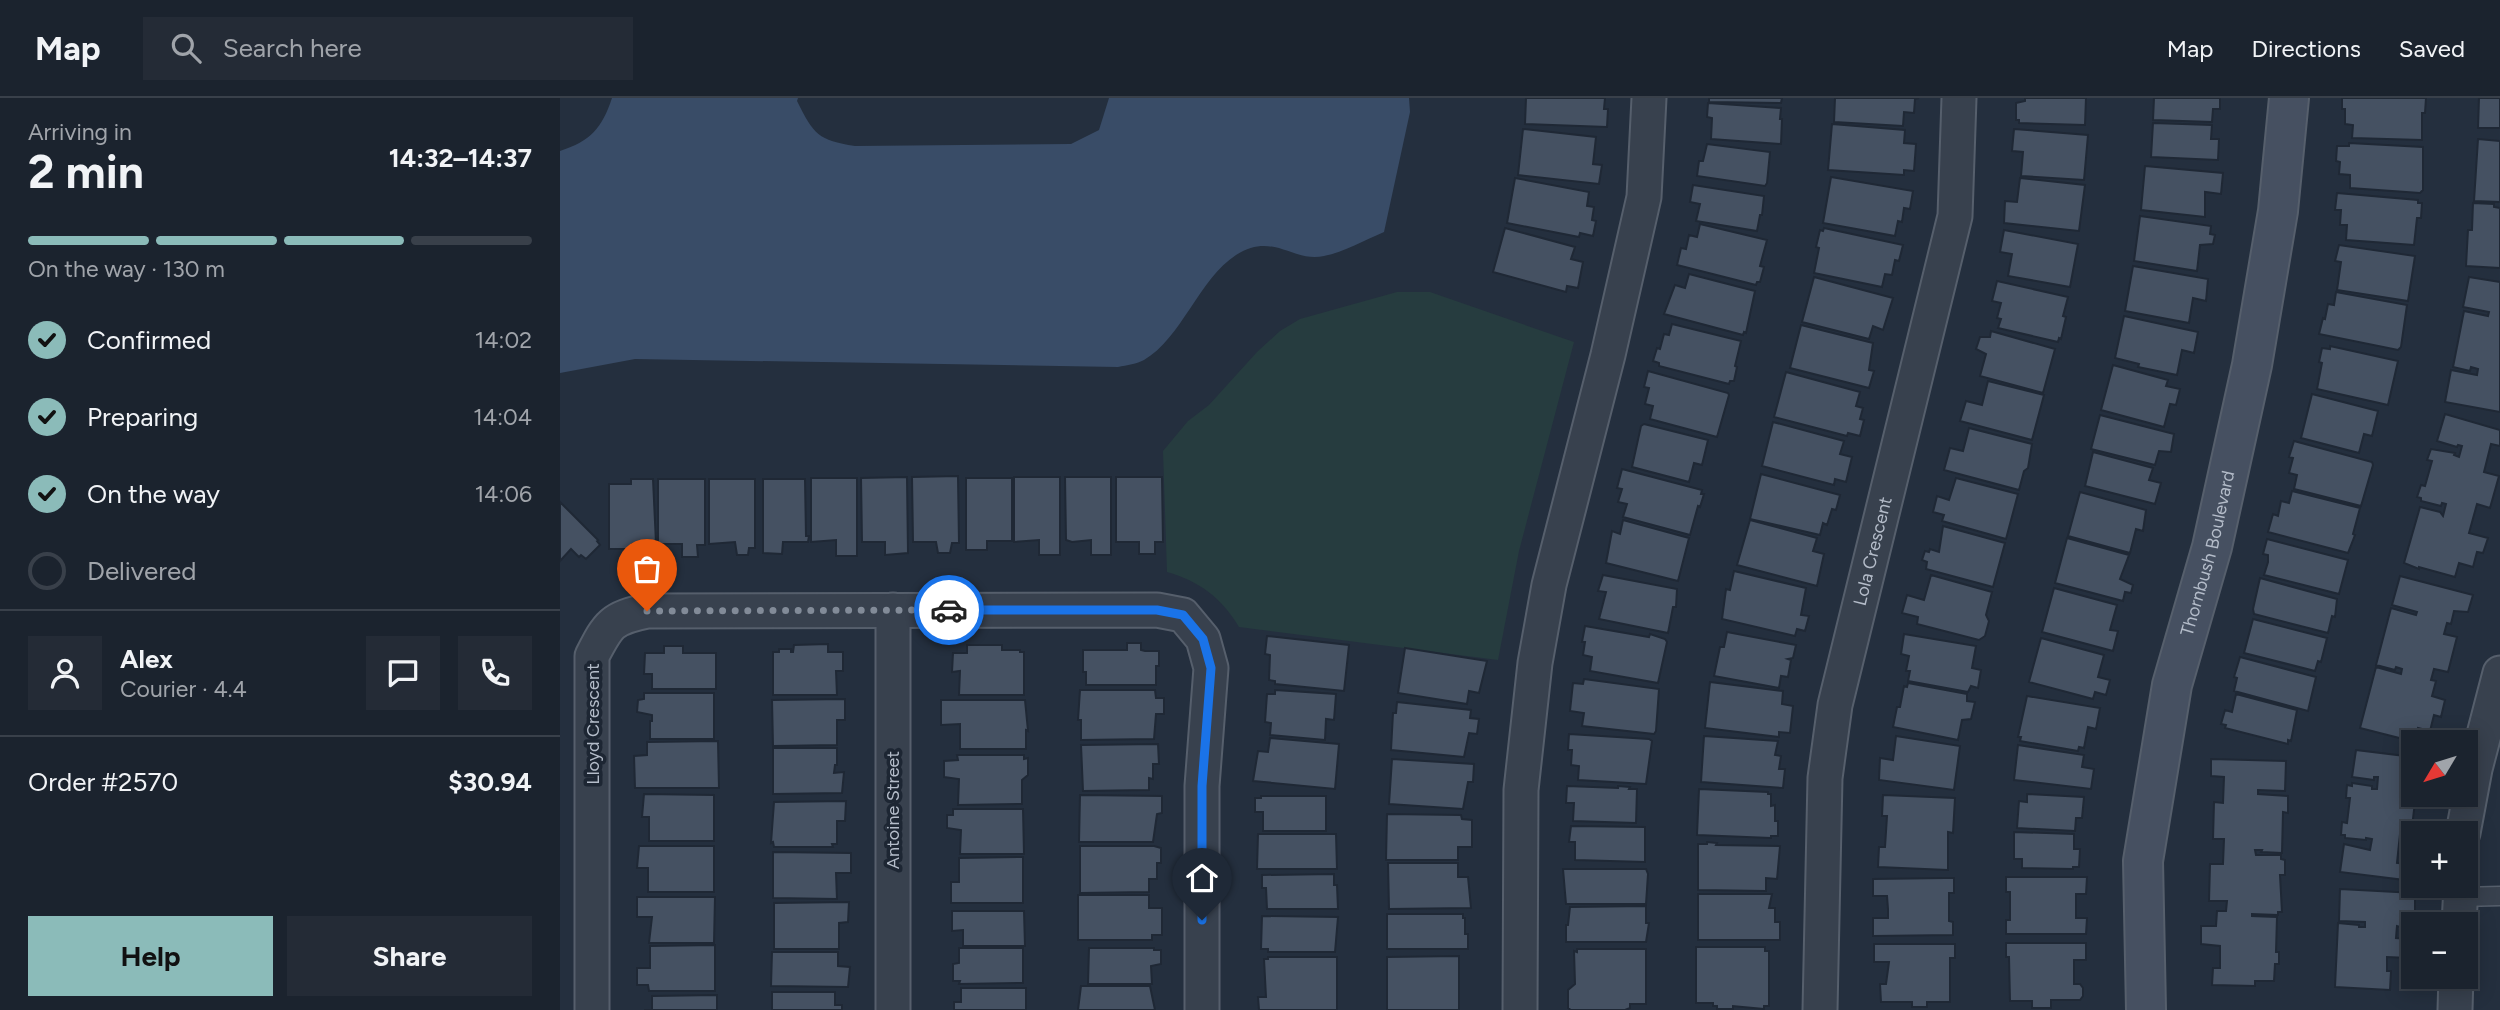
<!DOCTYPE html>
<meta charset="utf-8">
<style>
:root{--surface:#1b232e;--page:#242b36;--text:#f1f3f6;--muted:#a0a4aa;--line:#39404a;--accent:#8bbbb9}
body{margin:0;font-family:Figtree,sans-serif;background:var(--page);color:var(--text);height:100vh;display:flex;flex-direction:column;font-size:26px;white-space:nowrap}
*{box-sizing:border-box;margin:0}
p{font-size:23px;color:var(--muted)}
.icon{flex:none;width:38px;height:38px;fill:none;stroke:currentColor;stroke-width:2;stroke-linecap:round;stroke-linejoin:round}
.map{position:relative;flex:1;overflow:hidden}
.sheet{display:flex;flex-direction:column;background:var(--surface);width:560px}
.sheet>*{flex:none}
.needle{width:46px;rotate:232deg}
.tools{position:absolute;left:1841px;top:632px;display:grid;gap:14px}
.tools a{display:grid;place-items:center;width:77px;height:77px;border-radius:0px;background:var(--surface);box-shadow:0 4px 18px #0003,0 0 0 2px var(--line);font-size:35px}
.pin{position:absolute;display:grid;place-items:center;width:60px;height:60px;color:#fff;margin:-72px -30px;border-radius:50% 50% 50% 0;rotate:-45deg;box-shadow:0 0 7px #0007}
.pin .icon{rotate:45deg}
.courier{position:absolute;display:grid;place-items:center;width:70px;height:70px;margin:-35px;border:5px solid #1a73e8;border-radius:50%;background:#fff;color:#222;box-shadow:0 2px 9px #0007}
.headline em{font-style:normal;font-weight:700}
.headline div{display:flex;flex-direction:column-reverse}
.headline{display:flex;align-items:center;justify-content:space-between;height:119px;padding:0 28px}
h1{font-size:46px;font-weight:700;line-height:52px}
.bar{display:grid;grid-template-columns:repeat(4,1fr);gap:10px 7px;align-content:center;height:84px;padding:0 28px}
.bar i{height:9px;border-radius:5px;background:var(--line)}
.bar .on{background:var(--accent)}
.bar p{grid-column:span 4}
.line{display:flex;align-items:center;gap:18px;padding:0 28px;border-top:2px solid var(--line)}
.line div{flex:1}
.round{display:grid;place-items:center;flex:none;width:74px;height:74px;border-radius:0px;background:var(--page)}
ol{padding:0 28px;list-style:none}
li{display:flex;align-items:center;gap:21px;height:77px}
li p{margin-inline-start:auto}
li .icon{padding:7px;border-radius:50%;background:var(--accent);color:#111;stroke-width:4}
li:last-child{color:var(--muted)}
li i{width:38px;height:38px;border:4px solid var(--line);border-radius:50%}
.action{display:flex;gap:14px;margin-top:auto;padding:14px 28px}
.action a{flex:1;height:80px;border-radius:0px;background:var(--accent);color:#111;font-size:28px;font-weight:700;line-height:80px;text-align:center}
.action a+a{background:var(--page);color:var(--text)}
header{display:flex;align-items:center;gap:42px;box-sizing:border-box;height:98px;padding:0 35px;background:var(--surface);border-bottom:2px solid var(--line)}
header strong{font-size:33px}
nav{display:flex;gap:38px;margin-inline-start:auto;font-size:24px}
.search{width:490px;height:63px;background:var(--page);display:flex;align-items:center;gap:18px;box-sizing:border-box;padding:0 24px;border-radius:0px;color:var(--muted);font-size:26px}
main{display:flex;flex:1;min-height:0}
.map>svg:first-child{display:block}
.green{fill:#263c3f}
.water{fill:#394c67}
.building{fill:#455162;stroke:#1f2835;stroke-width:2}
.lines{fill:none;stroke-linecap:round;stroke-linejoin:round}
.lane-casing{stroke:#565f6c;stroke-width:21}
.street-casing{stroke:#565f6c;stroke-width:37}
.secondary-casing{stroke:#565f6c;stroke-width:42}
.lane{stroke:#38414e;stroke-width:18}
.street{stroke:#38414e;stroke-width:33}
.secondary{stroke:#465061;stroke-width:38}
.done{stroke:#828b98;stroke-width:7;stroke-dasharray:0 12.6}
.route{stroke:#1a73e8;stroke-width:9}
.labels{text-anchor:middle;stroke-width:7;stroke-linejoin:round;paint-order:stroke}
.street-label{font-size:18px;fill:#b4bcc9;stroke:#1d2633}
</style>
<header>
<strong>Map</strong>
<div class="search"><svg class="icon" aria-label="search" viewBox="0 0 24 24"><circle cx="10" cy="10" r="6"/><path d="M15 15l6 6"/></svg>Search here</div>
<nav><a>Map</a><a>Directions</a><a>Saved</a></nav>
</header>
<main>
<section class="sheet">
<div class="headline"><div><h1>2 min</h1><p>Arriving in</p></div><em>14:32–14:37</em></div>
<div class="bar"><i class="on"></i><i class="on"></i><i class="on"></i><i></i><p>On the way · 130 m</p></div>
<ol>
<li><svg class="icon" aria-label="check" viewBox="0 0 24 24"><path d="M5 12l5 5 9-10"/></svg>Confirmed<p>14:02</p></li>
<li><svg class="icon" aria-label="check" viewBox="0 0 24 24"><path d="M5 12l5 5 9-10"/></svg>Preparing<p>14:04</p></li>
<li><svg class="icon" aria-label="check" viewBox="0 0 24 24"><path d="M5 12l5 5 9-10"/></svg>On the way<p>14:06</p></li>
<li><i></i>Delivered</li>
</ol>
<div class="line" style="height:126px"><a class="round"><svg class="icon" aria-label="person" viewBox="0 0 24 24"><circle cx="12" cy="8" r="4"/><path d="M4 21q1-7 8-7t8 7"/></svg></a><div><b>Alex</b><p>Courier · 4.4</p></div><a class="round"><svg class="icon" aria-label="chat" viewBox="0 0 24 24"><path d="M4 5h16v11H9l-5 4z"/></svg></a><a class="round"><svg class="icon" aria-label="phone" viewBox="0 0 24 24"><path d="M5 4h4l2 5-3 2q2 4 5 5l2-3 5 2v4C11 20 4 13 5 4z"/></svg></a></div>
<div class="line" style="height:91px"><div>Order #2570</div><b>$30.94</b></div>
<div class="action"><a>Help</a><a>Share</a></div>
</section>
<div class="map">
<svg width="1940" height="912" viewBox="0 0 1940 912">
<rect width="100%" height="100%" fill="#242f3e"/>
<path class="green" d="M 837,194 L 870,194 L 1014,244 L 959,453 L 938,562 L 679,529 C 662,500 639,483 607,474 L 603,353 L 628,323 L 649,307 L 697,254 L 720,233 L 740,221 Z"/>
<path class="water" d="M 52,0 L 238,0 L 237,3 C 254,37 258,42 295,48 L 511,46 L 539,32 L 549,0 L 849,0 L 850,14 L 824,134 C 805,142 784,154 764,158 C 733,165 713,133 676,157 C 639,181 621,241 584,262 C 577,266 567,267 558,269 L 75,261 L 0,275 L 0,53 C 31,43 42,30 52,0 Z"/>
<path class="building" d="M 966,0 L 1045,0 L 1044,11 L 1048,11 L 1047,29 L 965,26 Z
M 1149,0 L 1222,0 L 1221,5 L 1149,4 Z
M 1275,0 L 1359,0 L 1355,1 L 1354,15 L 1344,14 L 1343,28 L 1274,24 Z
M 1465,0 L 1526,0 L 1525,27 L 1459,25 L 1459,22 L 1456,22 L 1456,5 L 1465,3 Z
M 1594,0 L 1660,0 L 1660,11 L 1653,11 L 1652,24 L 1593,22 Z
M 1782,0 L 1866,0 L 1865,15 L 1862,15 L 1862,42 L 1792,40 L 1793,27 L 1785,26 L 1785,11 L 1782,11 Z
M 1919,0 L 1940,0 L 1940,30 L 1918,30 Z
M 1148,5 L 1221,10 L 1220,21 L 1222,21 L 1221,46 L 1151,41 L 1152,20 L 1147,19 Z
M 1593,25 L 1652,27 L 1651,41 L 1659,41 L 1658,62 L 1591,59 Z
M 1272,26 L 1345,32 L 1344,45 L 1356,46 L 1354,73 L 1344,72 L 1344,77 L 1268,72 Z
M 963,31 L 1036,39 L 1033,66 L 1042,67 L 1039,86 L 958,77 Z
M 1454,31 L 1528,37 L 1524,82 L 1461,78 L 1463,54 L 1452,53 Z
M 1918,41 L 1940,43 L 1940,104 L 1914,103 Z
M 1789,45 L 1863,49 L 1863,92 L 1860,95 L 1790,90 L 1790,77 L 1779,76 L 1780,64 L 1776,63 L 1777,48 L 1789,48 Z
M 1147,46 L 1210,54 L 1207,85 L 1205,88 L 1137,78 L 1139,63 L 1143,63 Z
M 1585,68 L 1663,75 L 1661,96 L 1645,94 L 1645,119 L 1581,112 Z
M 1271,79 L 1353,93 L 1350,111 L 1344,110 L 1342,124 L 1338,123 L 1335,138 L 1263,125 Z
M 955,80 L 1029,94 L 1027,108 L 1034,109 L 1032,122 L 1036,123 L 1033,138 L 1020,135 L 1019,139 L 947,125 Z
M 1460,80 L 1525,87 L 1519,133 L 1444,125 L 1445,103 L 1457,104 Z
M 1133,87 L 1204,98 L 1202,117 L 1200,117 L 1197,133 L 1136,123 L 1140,106 L 1130,104 Z
M 1777,95 L 1858,102 L 1858,105 L 1862,105 L 1861,120 L 1857,120 L 1854,147 L 1786,142 L 1787,127 L 1780,127 L 1781,112 L 1775,112 Z
M 1913,105 L 1934,106 L 1934,109 L 1940,110 L 1940,170 L 1906,168 L 1908,132 L 1912,132 Z
M 1580,118 L 1651,128 L 1650,136 L 1655,137 L 1653,146 L 1640,147 L 1637,173 L 1574,163 Z
M 1140,126 L 1207,142 L 1200,168 L 1204,169 L 1200,184 L 1197,184 L 1196,187 L 1117,167 L 1121,150 L 1126,151 L 1129,137 L 1137,139 Z
M 945,130 L 1015,149 L 1011,161 L 1023,164 L 1018,190 L 1007,188 L 1006,194 L 933,174 Z
M 1264,130 L 1343,147 L 1339,163 L 1335,162 L 1332,177 L 1325,176 L 1322,189 L 1254,175 L 1259,150 L 1256,149 L 1260,132 L 1263,133 Z
M 1444,132 L 1518,146 L 1510,189 L 1448,178 L 1452,156 L 1440,154 Z
M 1779,147 L 1855,158 L 1848,203 L 1777,192 L 1781,164 L 1775,163 Z
M 1573,168 L 1648,181 L 1646,203 L 1633,200 L 1629,225 L 1565,213 Z
M 1129,176 L 1195,193 L 1186,235 L 1184,234 L 1183,237 L 1104,216 L 1115,187 L 1125,190 Z
M 1254,179 L 1333,200 L 1323,232 L 1313,228 L 1309,241 L 1242,224 Z
M 1909,179 L 1940,184 L 1940,314 L 1885,304 L 1891,272 L 1917,277 L 1918,271 L 1911,269 L 1910,273 L 1893,269 L 1904,213 L 1928,218 L 1929,214 L 1903,209 Z
M 1437,183 L 1508,199 L 1503,218 L 1506,219 L 1501,241 L 1499,240 L 1498,244 L 1438,230 L 1441,221 L 1437,220 L 1441,205 L 1432,203 Z
M 1776,194 L 1847,207 L 1841,249 L 1838,252 L 1759,236 L 1763,220 L 1765,221 L 1768,206 L 1774,207 Z
M 1564,218 L 1638,234 L 1634,255 L 1622,252 L 1617,277 L 1578,269 L 1579,266 L 1555,260 Z
M 1112,226 L 1181,243 L 1175,268 L 1177,269 L 1174,283 L 1170,283 L 1169,286 L 1099,268 L 1099,265 L 1093,263 L 1097,250 L 1100,251 L 1104,236 L 1109,237 Z
M 1241,227 L 1313,245 L 1309,272 L 1314,273 L 1309,290 L 1230,270 Z
M 1431,233 L 1495,251 L 1483,295 L 1420,278 L 1426,256 L 1416,251 L 1420,239 L 1430,239 Z
M 1770,248 L 1838,263 L 1828,307 L 1757,291 L 1762,265 L 1759,264 L 1762,250 L 1770,251 Z
M 1553,267 L 1608,282 L 1606,288 L 1620,291 L 1616,307 L 1610,306 L 1604,329 L 1541,312 Z
M 1088,273 L 1168,295 L 1169,297 L 1157,339 L 1090,321 L 1093,308 L 1085,306 L 1089,290 L 1084,289 Z
M 1226,274 L 1300,294 L 1296,308 L 1303,310 L 1300,321 L 1304,322 L 1300,338 L 1288,335 L 1287,338 L 1214,319 Z
M 1428,283 L 1484,297 L 1472,342 L 1400,323 L 1406,303 L 1422,307 Z
M 1752,296 L 1818,313 L 1812,338 L 1804,336 L 1799,355 L 1741,340 Z
M 1885,316 L 1940,332 L 1940,348 L 1931,346 L 1924,374 L 1939,378 L 1930,410 L 1917,406 L 1909,435 L 1928,440 L 1923,455 L 1917,454 L 1913,469 L 1899,465 L 1895,479 L 1859,469 L 1859,471 L 1844,465 L 1860,409 L 1880,414 L 1883,418 L 1886,406 L 1882,405 L 1881,408 L 1861,403 L 1861,400 L 1857,399 L 1861,387 L 1865,388 L 1872,363 L 1867,362 L 1871,351 L 1895,355 L 1894,357 L 1899,359 L 1902,348 L 1898,347 L 1897,349 L 1877,343 Z
M 1540,317 L 1614,336 L 1611,354 L 1599,353 L 1595,367 L 1531,351 Z
M 1213,324 L 1284,343 L 1280,356 L 1292,359 L 1286,384 L 1275,381 L 1274,387 L 1202,368 Z
M 1084,326 L 1148,342 L 1142,367 L 1134,365 L 1129,384 L 1072,369 L 1081,328 Z
M 1409,330 L 1472,346 L 1468,370 L 1464,373 L 1459,392 L 1384,372 L 1390,350 L 1403,353 Z
M 1734,343 L 1812,364 L 1813,367 L 1801,408 L 1734,391 L 1737,377 L 1729,375 L 1733,360 L 1729,359 Z
M 1533,354 L 1593,370 L 1589,382 L 1601,385 L 1595,406 L 1525,388 Z
M 1062,371 L 1142,392 L 1141,396 L 1144,396 L 1140,409 L 1138,408 L 1130,437 L 1063,419 L 1067,406 L 1058,404 L 1062,391 L 1057,390 Z
M 1201,376 L 1280,397 L 1276,412 L 1272,411 L 1267,427 L 1263,425 L 1260,437 L 1190,421 Z
M 398,378 L 399,445 L 392,445 L 390,455 L 378,455 L 376,444 L 353,444 L 352,379 Z
M 347,379 L 348,455 L 325,457 L 325,444 L 302,444 L 301,380 Z
M 454,379 L 500,379 L 500,457 L 479,457 L 479,442 L 454,444 Z
M 505,379 L 551,379 L 551,457 L 531,457 L 531,442 L 512,444 L 506,442 Z
M 556,379 L 602,379 L 603,444 L 595,444 L 595,456 L 579,456 L 579,444 L 556,444 Z
M 251,380 L 297,380 L 297,458 L 276,458 L 276,442 L 251,444 Z
M 406,380 L 452,380 L 452,443 L 427,443 L 427,452 L 406,452 Z
M 1396,380 L 1458,396 L 1446,441 L 1382,423 L 1384,417 L 1373,414 L 1377,398 L 1389,402 Z
M 71,381 L 93,381 L 96,445 L 72,446 L 72,451 L 49,451 L 49,386 L 71,386 Z
M 98,381 L 145,381 L 145,447 L 137,447 L 138,459 L 122,459 L 122,446 L 98,446 Z
M 149,381 L 195,381 L 195,450 L 189,450 L 188,457 L 177,457 L 175,444 L 149,446 Z
M 203,381 L 245,381 L 246,438 L 249,438 L 248,444 L 223,444 L 222,456 L 203,455 Z
M 1732,393 L 1800,410 L 1793,436 L 1795,437 L 1788,455 L 1708,434 L 1713,416 L 1718,418 L 1721,403 L 1729,405 Z
M 1520,394 L 1586,412 L 1583,433 L 1576,431 L 1570,455 L 1508,438 Z
M 0,404 L 38,442 L 37,443 L 40,447 L 26,461 L 21,457 L 19,459 L 11,451 L 0,463 Z
M 1063,422 L 1129,440 L 1118,483 L 1046,465 L 1052,433 L 1060,436 Z
M 1190,422 L 1257,440 L 1253,453 L 1264,456 L 1257,488 L 1177,467 Z
M 1383,428 L 1445,445 L 1433,489 L 1366,471 L 1367,464 L 1362,462 L 1365,453 L 1369,454 L 1370,451 L 1379,454 Z
M 1507,440 L 1569,457 L 1560,481 L 1573,487 L 1571,495 L 1565,494 L 1563,503 L 1495,485 Z
M 1707,441 L 1788,462 L 1779,496 L 1704,477 L 1708,464 L 1708,457 L 1703,456 Z
M 1174,473 L 1246,490 L 1241,517 L 1249,518 L 1245,533 L 1237,531 L 1235,538 L 1162,521 L 1166,491 L 1170,492 Z
M 1043,477 L 1117,491 L 1116,509 L 1113,509 L 1108,535 L 1039,521 L 1046,494 L 1038,493 Z
M 1371,477 L 1432,494 L 1426,517 L 1429,523 L 1425,538 L 1419,542 L 1357,526 L 1358,519 L 1342,515 L 1347,497 L 1364,502 Z
M 1840,478 L 1913,497 L 1908,514 L 1894,513 L 1891,526 L 1887,525 L 1884,536 L 1897,539 L 1888,574 L 1874,571 L 1871,582 L 1876,583 L 1872,598 L 1885,602 L 1881,619 L 1874,617 L 1870,633 L 1858,630 L 1855,644 L 1800,630 L 1816,569 L 1841,576 L 1842,571 L 1836,569 L 1835,572 L 1816,567 L 1831,510 L 1856,517 L 1857,514 L 1832,507 Z
M 1700,480 L 1777,501 L 1775,519 L 1772,518 L 1768,535 L 1694,516 L 1693,511 Z
M 1494,490 L 1557,507 L 1550,532 L 1558,533 L 1553,553 L 1482,534 Z
M 1693,521 L 1767,540 L 1761,564 L 1758,563 L 1755,573 L 1684,555 Z
M 1025,528 L 1089,539 L 1090,536 L 1105,541 L 1107,544 L 1098,585 L 1030,573 L 1032,559 L 1023,557 L 1025,544 L 1022,544 Z
M 1167,534 L 1236,547 L 1233,560 L 1228,561 L 1231,562 L 1228,579 L 1221,578 L 1219,590 L 1154,578 L 1160,549 L 1164,549 Z
M 1344,536 L 1416,548 L 1412,570 L 1421,572 L 1418,590 L 1411,588 L 1408,594 L 1348,583 L 1350,573 L 1346,573 L 1349,558 L 1341,556 Z
M 707,538 L 789,547 L 784,593 L 715,586 L 715,583 L 709,582 L 710,557 L 705,556 Z
M 1481,540 L 1544,557 L 1538,579 L 1550,582 L 1546,597 L 1535,594 L 1533,601 L 1469,584 Z
M 567,545 L 581,545 L 581,552 L 585,553 L 599,553 L 599,568 L 596,568 L 596,587 L 526,587 L 526,574 L 523,574 L 523,552 L 567,552 Z
M 268,546 L 268,554 L 283,554 L 283,573 L 276,573 L 277,597 L 213,597 L 213,554 L 219,554 L 219,551 L 231,551 L 231,554 L 233,554 L 234,547 Z
M 407,547 L 442,547 L 442,552 L 460,552 L 460,554 L 464,554 L 464,597 L 399,597 L 400,573 L 392,574 L 393,555 L 407,555 Z
M 104,548 L 123,548 L 123,555 L 156,555 L 156,591 L 92,591 L 92,576 L 84,576 L 85,555 L 104,555 Z
M 845,550 L 927,563 L 919,595 L 909,593 L 907,606 L 838,595 Z
M 1680,559 L 1756,579 L 1748,613 L 1674,593 L 1677,580 L 1674,579 Z
M 1024,581 L 1099,591 L 1096,633 L 1094,636 L 1022,628 L 1024,615 L 1010,613 L 1013,585 L 1023,586 Z
M 1150,584 L 1223,593 L 1222,606 L 1233,608 L 1230,635 L 1219,634 L 1219,639 L 1145,630 Z
M 1348,585 L 1407,596 L 1407,603 L 1415,604 L 1411,621 L 1402,622 L 1398,642 L 1333,629 L 1337,609 L 1340,609 L 1344,588 L 1347,589 Z
M 520,592 L 595,592 L 596,600 L 604,600 L 604,616 L 596,616 L 594,641 L 521,642 L 521,622 L 518,622 Z
M 715,592 L 776,596 L 774,622 L 766,621 L 765,642 L 710,637 L 711,625 L 705,624 L 707,596 L 715,596 Z
M 84,595 L 154,595 L 154,641 L 90,641 L 90,623 L 92,623 L 92,617 L 77,614 L 78,602 L 84,601 Z
M 1676,596 L 1737,612 L 1731,643 L 1728,642 L 1728,646 L 1665,630 L 1666,627 L 1661,626 L 1665,612 L 1672,614 Z
M 1467,598 L 1540,610 L 1536,631 L 1528,629 L 1524,650 L 1519,649 L 1518,653 L 1460,643 L 1461,639 L 1458,639 Z
M 285,601 L 285,622 L 277,622 L 277,647 L 213,648 L 212,602 Z
M 381,602 L 465,602 L 468,633 L 466,632 L 466,651 L 400,651 L 400,626 L 381,627 Z
M 837,604 L 911,612 L 910,620 L 919,621 L 917,636 L 909,635 L 904,659 L 831,652 L 833,615 L 836,615 Z
M 1009,636 L 1089,641 L 1092,643 L 1086,686 L 1018,682 L 1019,668 L 1011,667 L 1012,652 L 1008,652 Z
M 1144,638 L 1218,643 L 1215,657 L 1221,658 L 1219,671 L 1225,671 L 1223,690 L 1141,684 Z
M 1336,638 L 1400,648 L 1394,692 L 1319,682 L 1320,660 L 1333,662 Z
M 710,640 L 779,646 L 775,691 L 693,683 L 698,653 L 708,654 Z
M 158,643 L 159,690 L 75,690 L 74,658 L 87,657 L 87,644 Z
M 598,646 L 599,666 L 593,666 L 593,681 L 589,680 L 589,692 L 523,693 L 521,647 Z
M 1458,647 L 1524,657 L 1522,669 L 1534,671 L 1531,691 L 1454,682 Z
M 213,650 L 277,650 L 277,667 L 275,667 L 274,675 L 284,674 L 282,695 L 213,696 Z
M 1796,652 L 1853,659 L 1853,675 L 1847,675 L 1843,703 L 1855,704 L 1851,737 L 1840,736 L 1837,765 L 1853,767 L 1853,783 L 1780,774 L 1784,746 L 1810,752 L 1812,741 L 1806,740 L 1806,742 L 1785,740 L 1785,737 L 1781,737 L 1782,724 L 1787,725 L 1790,700 L 1786,700 L 1787,687 L 1792,688 L 1792,685 L 1812,688 L 1812,691 L 1817,691 L 1818,679 L 1814,679 L 1814,682 L 1792,679 Z
M 397,657 L 464,657 L 464,661 L 468,660 L 468,677 L 462,682 L 462,706 L 398,707 L 399,681 L 384,679 L 384,663 L 398,662 Z
M 832,661 L 914,666 L 913,684 L 908,684 L 903,711 L 829,706 Z
M 1651,661 L 1726,663 L 1725,693 L 1698,692 L 1698,696 L 1728,698 L 1728,715 L 1723,714 L 1722,755 L 1701,754 L 1702,752 L 1695,752 L 1696,757 L 1721,757 L 1721,761 L 1725,762 L 1725,777 L 1720,777 L 1722,814 L 1718,814 L 1718,817 L 1692,816 L 1692,818 L 1717,819 L 1716,854 L 1719,854 L 1719,866 L 1715,866 L 1714,883 L 1695,883 L 1695,888 L 1652,887 L 1653,870 L 1660,870 L 1660,848 L 1641,846 L 1641,828 L 1656,828 L 1657,813 L 1666,813 L 1667,803 L 1649,803 L 1650,766 L 1663,766 L 1664,741 L 1653,741 L 1654,704 L 1663,705 L 1664,679 L 1651,678 Z
M 1007,688 L 1058,690 L 1058,688 L 1070,689 L 1069,691 L 1077,691 L 1076,725 L 1013,723 L 1014,705 L 1006,705 Z
M 1139,691 L 1208,694 L 1208,696 L 1211,696 L 1211,708 L 1215,707 L 1215,723 L 1218,723 L 1218,738 L 1211,738 L 1211,740 L 1137,737 Z
M 84,696 L 154,697 L 154,743 L 89,743 L 89,719 L 82,719 Z
M 1467,696 L 1524,699 L 1522,720 L 1516,720 L 1515,733 L 1457,730 L 1459,703 L 1467,704 Z
M 520,697 L 602,698 L 602,715 L 597,716 L 593,744 L 519,744 Z
M 1323,697 L 1395,700 L 1393,735 L 1388,734 L 1388,772 L 1318,769 L 1319,749 L 1325,749 L 1327,718 L 1322,718 Z
M 701,698 L 766,698 L 766,733 L 703,733 L 703,714 L 695,714 L 695,700 L 701,700 Z
M 286,703 L 285,723 L 277,723 L 277,746 L 272,746 L 273,749 L 214,749 L 213,744 L 211,745 L 214,704 Z
M 393,711 L 463,711 L 464,756 L 400,756 L 401,732 L 387,730 L 387,717 L 393,717 Z
M 827,716 L 901,717 L 902,721 L 912,722 L 912,749 L 898,749 L 898,762 L 826,762 Z
M 1011,728 L 1085,729 L 1085,764 L 1015,762 L 1015,744 L 1009,744 Z
M 1454,734 L 1514,736 L 1514,751 L 1520,751 L 1519,769 L 1513,769 L 1513,771 L 1462,770 L 1462,761 L 1454,761 Z
M 698,736 L 776,736 L 777,771 L 697,771 Z
M 1147,744 L 1157,745 L 1156,747 L 1220,748 L 1217,781 L 1206,780 L 1206,793 L 1138,792 L 1138,746 L 1147,746 Z
M 79,748 L 154,748 L 154,794 L 88,794 L 88,770 L 77,770 Z
M 520,748 L 594,748 L 601,750 L 601,765 L 597,765 L 597,781 L 589,781 L 589,794 L 520,795 Z
M 213,754 L 291,755 L 291,775 L 276,775 L 277,801 L 213,800 Z
M 463,759 L 463,805 L 391,805 L 391,784 L 399,784 L 399,760 Z
M 828,765 L 898,765 L 898,779 L 908,779 L 911,810 L 829,811 Z
M 1003,771 L 1086,771 L 1088,776 L 1086,806 L 1006,806 Z
M 774,776 L 774,787 L 777,787 L 778,811 L 707,811 L 706,790 L 702,790 L 702,777 Z
M 1446,779 L 1527,779 L 1526,796 L 1516,796 L 1516,820 L 1527,820 L 1526,836 L 1446,836 L 1446,822 L 1450,822 L 1450,794 L 1446,794 Z
M 1385,780 L 1394,780 L 1394,795 L 1389,795 L 1389,823 L 1393,824 L 1393,837 L 1313,838 L 1313,820 L 1328,820 L 1328,811 L 1327,798 L 1313,798 L 1313,781 Z
M 1780,791 L 1855,795 L 1855,813 L 1841,814 L 1840,829 L 1837,828 L 1836,840 L 1849,841 L 1849,860 L 1827,859 L 1827,873 L 1831,873 L 1830,892 L 1775,889 L 1778,825 L 1799,827 L 1799,829 L 1805,829 L 1805,824 L 1779,823 Z
M 1138,796 L 1212,796 L 1209,810 L 1215,810 L 1215,824 L 1220,824 L 1220,842 L 1138,842 Z
M 518,797 L 589,797 L 589,810 L 602,810 L 602,837 L 592,837 L 592,842 L 518,842 Z
M 77,799 L 155,799 L 154,845 L 89,845 L 92,819 L 77,819 Z
M 289,804 L 288,824 L 279,825 L 279,851 L 214,851 L 214,805 Z
M 1086,808 L 1086,825 L 1089,825 L 1086,844 L 1006,844 L 1006,827 L 1008,827 L 1010,809 Z
M 392,813 L 464,813 L 465,848 L 403,848 L 403,832 L 392,833 Z
M 827,816 L 903,816 L 903,820 L 905,820 L 905,836 L 908,836 L 908,851 L 827,851 Z
M 702,818 L 778,819 L 775,854 L 708,854 L 708,851 L 701,851 Z
M 1446,845 L 1526,845 L 1526,862 L 1514,862 L 1514,886 L 1520,886 L 1523,890 L 1523,898 L 1520,902 L 1491,902 L 1491,910 L 1472,910 L 1472,903 L 1450,903 L 1449,859 L 1446,859 Z
M 1314,846 L 1395,846 L 1395,860 L 1390,860 L 1390,904 L 1367,904 L 1367,909 L 1352,909 L 1352,904 L 1321,904 L 1320,886 L 1326,886 L 1329,864 L 1314,864 Z
M 155,847 L 155,893 L 89,893 L 88,887 L 77,887 L 77,870 L 90,870 L 90,848 Z
M 1136,849 L 1205,849 L 1205,853 L 1209,853 L 1209,908 L 1204,908 L 1204,911 L 1173,908 L 1173,911 L 1157,911 L 1157,908 L 1153,908 L 1153,905 L 1136,905 Z
M 399,850 L 463,850 L 463,885 L 399,886 L 400,883 L 393,883 L 393,866 L 399,865 Z
M 529,850 L 594,850 L 594,852 L 601,852 L 601,866 L 591,868 L 592,886 L 528,886 Z
M 1017,851 L 1086,851 L 1086,906 L 1070,906 L 1070,910 L 1065,912 L 1011,912 L 1008,910 L 1008,892 L 1015,886 L 1014,853 L 1017,854 Z
M 212,854 L 278,854 L 278,868 L 290,869 L 288,889 L 211,888 Z
M 899,858 L 899,912 L 827,912 L 827,859 Z
M 708,859 L 777,859 L 777,912 L 699,912 L 698,899 L 706,899 L 704,861 L 708,861 Z
M 521,888 L 590,888 L 595,912 L 518,912 Z
M 401,890 L 466,890 L 466,912 L 394,912 L 394,904 L 401,904 Z
M 212,894 L 275,894 L 275,907 L 282,907 L 282,912 L 212,912 Z
M 157,897 L 157,912 L 84,912 L 92,912 L 92,898 Z"/>
<g class="lines">
<g class="lane-casing">
<path id="lane" d="M 1900,799 L 1940,798"/>
</g>
<g class="street-casing">
<g id="street">
<path d="M 1903,735 L 1915,671 L 1940,575"/>
<path d="M 1899,826 L 1901,788"/>
<path d="M 32,912 L 32,558 C 48,527 51,520 87,513 L 597,512 L 623,517 L 643,541 L 651,570 L 642,688 L 642,912"/>
<path d="M 333,912 L 333,512"/>
<path d="M 960,912 L 961,692 L 975,565 L 989,487 L 1048,257 L 1084,99 L 1089,0"/>
<path id="s1" d="M 1260,912 L 1265,680 L 1275,607 L 1395,118 L 1399,0"/>
<path d="M 1895,912 L 1896,878"/>
</g>
</g>
<g class="secondary-casing">
<g id="secondary">
<path id="s2" d="M 1586,912 L 1583,763 L 1612,587 L 1652,449 L 1692,267 L 1718,113 L 1729,0"/>
</g>
</g>
<use href="#lane" class="lane"/>
<use href="#street" class="street"/>
<use href="#secondary" class="secondary"/>
</g>
<g class="lines">
<path class="done" d="M 87,513 L 389,512"/>
<path class="route" d="M 389,512 L 597,512 L 623,517 L 643,541 L 651,570 L 642,688 L 642,822"/>
</g>
<g class="labels">
<g class="street-label">
<text dy="6" stroke="none"><textPath href="#s1" startOffset="464">Lola Crescent</textPath></text>
<text dy="6" stroke="none"><textPath href="#s2" startOffset="464">Thornbush Boulevard</textPath></text>
<text transform="translate(33 626) rotate(-90)" y="6">Lloyd Crescent</text>
<text transform="translate(333 712) rotate(-90)" y="6">Antoine Street</text>
</g>
</g>
</svg>
<div class="tools">
<a><svg class="needle" viewBox="-14 -14 28 28"><path d="M0-13l5 13h-10z" fill="#e53935"/><path d="M0 13l5-13h-10z" fill="#a0a4aa"/></svg></a>
<a>+</a>
<a>−</a>
</div>
<div class="pin" style="left:87px;top:513px;background:#ea580c"><svg class="icon" aria-label="bag" viewBox="0 0 24 24"><path d="M5 8h14l-1 12H6zM9 8a3 3 0 0 1 6 0"/></svg></div>
<div class="pin" style="left:642px;top:822px;background:#1f2937"><svg class="icon" aria-label="home" viewBox="0 0 24 24"><path d="M3 11l9-7 9 7M6 9v11h12V9"/></svg></div>
<div class="courier" style="left:389px;top:512px"><svg class="icon" aria-label="car" viewBox="0 0 24 24"><path d="M5 17H2v-5l4-1 3-4h7l3 4 3 1v5h-3M9 17h6M6 11h13"/><circle cx="7" cy="17" r="2"/><circle cx="17" cy="17" r="2"/></svg></div>
</div>
</main>
